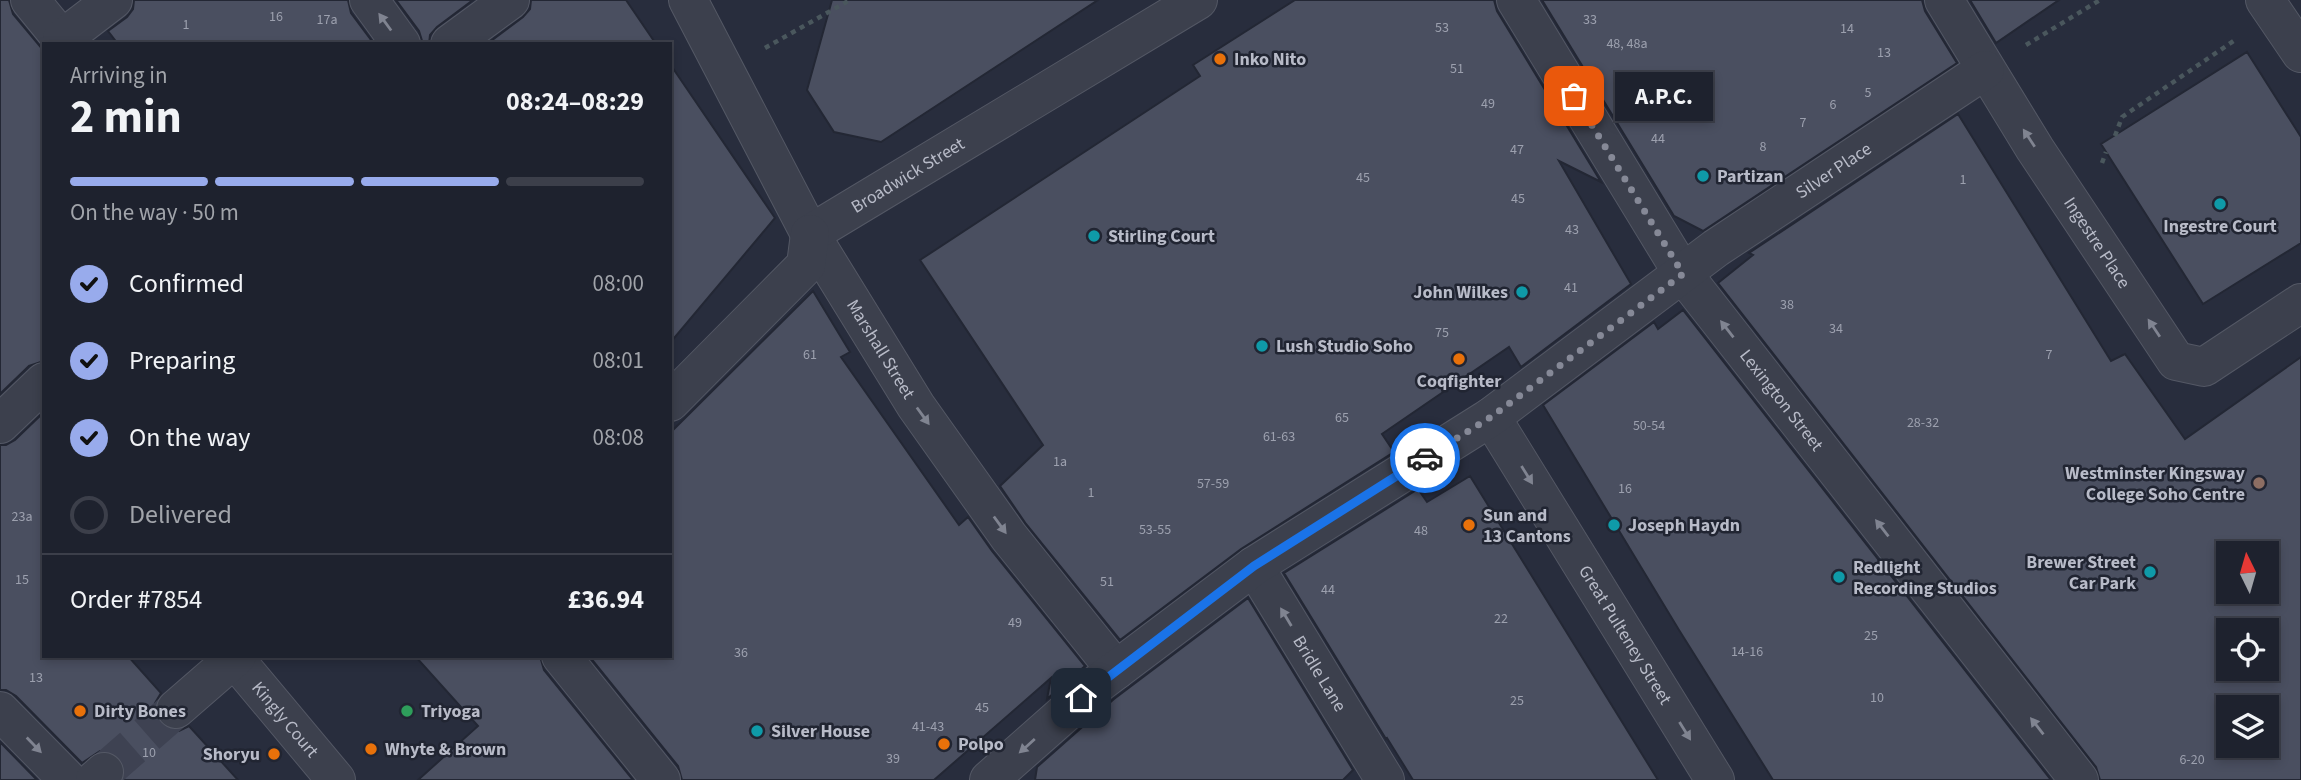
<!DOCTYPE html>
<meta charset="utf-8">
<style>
:root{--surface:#1e222e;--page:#262a36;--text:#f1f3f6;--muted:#a1a4aa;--line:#3c3f4a;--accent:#98abec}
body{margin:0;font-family:"Source Sans 3",sans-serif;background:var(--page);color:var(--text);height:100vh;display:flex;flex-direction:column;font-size:26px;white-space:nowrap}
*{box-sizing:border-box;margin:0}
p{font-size:23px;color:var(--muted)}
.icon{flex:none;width:38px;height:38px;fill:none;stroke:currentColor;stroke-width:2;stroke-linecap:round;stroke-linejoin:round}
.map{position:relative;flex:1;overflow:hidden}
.sheet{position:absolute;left:42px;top:42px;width:630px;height:616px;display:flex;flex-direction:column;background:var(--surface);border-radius:0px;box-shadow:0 4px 10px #0003,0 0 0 2px var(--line)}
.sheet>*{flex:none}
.needle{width:46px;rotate:355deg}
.fabs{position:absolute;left:2216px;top:541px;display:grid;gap:14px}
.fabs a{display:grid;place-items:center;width:63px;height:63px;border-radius:0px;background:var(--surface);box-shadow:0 4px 10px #0003,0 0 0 2px var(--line);font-size:35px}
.pin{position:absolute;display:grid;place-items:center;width:60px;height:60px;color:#fff;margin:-30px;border-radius:14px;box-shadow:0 4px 10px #0006}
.courier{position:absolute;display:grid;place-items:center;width:70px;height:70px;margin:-35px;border:5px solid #1a73e8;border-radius:50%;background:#fff;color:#222;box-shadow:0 2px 9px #0007}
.bubble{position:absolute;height:49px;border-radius:0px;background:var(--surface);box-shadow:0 4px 10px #0003,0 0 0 2px var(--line);font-size:23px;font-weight:700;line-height:49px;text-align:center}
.overview em{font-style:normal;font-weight:700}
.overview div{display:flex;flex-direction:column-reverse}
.overview{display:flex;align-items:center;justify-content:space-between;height:119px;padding:0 28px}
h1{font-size:46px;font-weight:700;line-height:52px}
.bar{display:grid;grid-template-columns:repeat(4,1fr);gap:10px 7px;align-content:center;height:84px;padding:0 28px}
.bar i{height:9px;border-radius:5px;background:var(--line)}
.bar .active{background:var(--accent)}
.bar p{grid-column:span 4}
.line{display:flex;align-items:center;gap:18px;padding:0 28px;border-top:2px solid var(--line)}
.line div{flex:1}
ol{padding:0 28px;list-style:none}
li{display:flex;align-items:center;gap:21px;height:77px}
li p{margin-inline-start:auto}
li .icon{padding:7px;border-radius:50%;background:var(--accent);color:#111;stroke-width:4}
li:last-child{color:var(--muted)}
li i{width:38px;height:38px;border:4px solid var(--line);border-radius:50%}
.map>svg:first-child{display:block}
.building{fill:#4a4f60;stroke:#232734;stroke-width:2;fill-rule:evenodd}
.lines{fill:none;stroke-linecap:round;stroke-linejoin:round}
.minor-tunnel{stroke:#3e4252;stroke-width:38;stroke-dasharray:38 19;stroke-linecap:butt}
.minor-casing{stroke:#545865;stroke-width:40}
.path{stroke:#4a575d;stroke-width:4.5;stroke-dasharray:5 5;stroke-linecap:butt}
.minor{stroke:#3c404d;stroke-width:38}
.oneway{fill:#808491}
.done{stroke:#868997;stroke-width:7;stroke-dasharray:0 12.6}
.route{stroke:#1a73e8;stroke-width:9}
.food-dot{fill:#e8710a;stroke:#212532;stroke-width:2.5}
.culture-dot{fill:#0f9aa8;stroke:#212532;stroke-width:2.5}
.education-dot{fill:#8d6e63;stroke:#212532;stroke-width:2.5}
.leisure-dot{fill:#2e9e5b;stroke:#212532;stroke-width:2.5}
.labels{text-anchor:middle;stroke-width:5;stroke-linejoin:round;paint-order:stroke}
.number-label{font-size:14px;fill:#9ca0ae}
.poi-label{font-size:18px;font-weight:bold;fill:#b8bbc8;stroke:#212532;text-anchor:start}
.street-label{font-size:18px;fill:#b8bbc8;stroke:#212532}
</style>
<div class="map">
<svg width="2301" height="780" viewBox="0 0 2301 780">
<rect width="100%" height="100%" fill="#282d3d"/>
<path class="building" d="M 0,0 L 9,0 L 13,14 L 44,51 L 44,361 L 29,366 L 0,394 Z
M 134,0 L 348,0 L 351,13 L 374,44 L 118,44 L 108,31 L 127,17 L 133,9 Z
M 396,0 L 473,0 L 437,27 L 430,35 L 429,44 L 423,44 L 419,31 Z
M 531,0 L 626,0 L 656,44 L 487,44 L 523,17 L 530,9 Z
M 832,0 L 1098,0 L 881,142 L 834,132 L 807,90 Z
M 1295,0 L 1494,0 L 1497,11 L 1601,182 L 1559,161 L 1631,284 L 1521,367 L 1509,347 L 1382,434 L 1394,452 L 1241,549 L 1120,640 L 1026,524 L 1000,486 L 1043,445 L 920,260 L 1200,76 L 1193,65 Z
M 1542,0 L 1922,0 L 1925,11 L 1957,63 L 1703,231 L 1674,216 Z
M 1970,0 L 2059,0 L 1996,43 Z
M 2247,52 L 2301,137 L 2301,243 L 2203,304 L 2101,144 Z
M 670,64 L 775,218 L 670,343 Z
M 1958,114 L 2111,361 L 2125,354 L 2185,439 L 2301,357 L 2301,780 L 2100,780 L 2096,767 L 1718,283 L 1753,255 L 1749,253 ZM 2228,553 L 2266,553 L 2266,592 L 2228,592 ZM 2228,630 L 2266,630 L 2266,668 L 2228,668 ZM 2228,707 L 2266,707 L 2266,746 L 2228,746 Z
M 813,291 L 850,352 L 841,357 L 959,525 L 968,517 L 992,551 L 1085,666 L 1047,699 L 1051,678 L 934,780 L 682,780 L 678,766 L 589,656 L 670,656 L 670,433 Z
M 1683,310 L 2051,780 L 1773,780 L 1679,630 L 1543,405 L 1654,322 L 1658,329 Z
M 44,412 L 44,656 L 128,656 L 161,693 L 155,703 L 154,712 L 160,724 L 170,730 L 179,731 L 189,726 L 238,780 L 124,780 L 125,768 L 120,757 L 112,752 L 100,751 L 82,763 L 16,696 L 6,690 L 0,690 L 0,445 L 6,445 L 15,440 Z
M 1470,476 L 1559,620 L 1658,780 L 1413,780 L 1387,738 L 1386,739 L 1284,573 L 1418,489 L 1427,502 Z
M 1248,598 L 1353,770 L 1343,780 L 1035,780 L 1037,767 L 1114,699 Z
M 415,656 L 540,656 L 544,670 L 633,780 L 418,780 L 478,726 Z
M 0,742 L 37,780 L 0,780 Z"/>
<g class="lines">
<path class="minor-tunnel" d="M 104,772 L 176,709"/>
<g class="minor-casing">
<g id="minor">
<path d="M 30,0 L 66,44"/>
<path d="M 369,0 L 401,44"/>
<path id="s1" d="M 688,0 L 810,234 L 916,406 L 1009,537 L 1116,670"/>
<path id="s2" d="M 1516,0 L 1683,274 L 2079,780"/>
<path id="s3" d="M 1944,0 L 2035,149 L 2176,361 L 2204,367 L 2301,303"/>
<path d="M 2265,0 L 2301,53"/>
<path d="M 62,39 L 113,0"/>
<path d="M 450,44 L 510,0"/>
<path id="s4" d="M 810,234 L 1198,0"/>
<path d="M 670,402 L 806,265 L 810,234"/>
<path id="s5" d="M 1491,417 L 1715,780"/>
<path d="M 0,424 L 44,382"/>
<path id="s6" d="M 1254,566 L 1385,780"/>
<path d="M 561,656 L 661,780"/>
<path id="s7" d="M 234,658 L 336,780"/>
<path d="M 176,709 L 237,656"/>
<path d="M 0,711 L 68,780"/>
<path d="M 95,780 L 104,772"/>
<path id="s8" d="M 989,780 L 1100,682 L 1254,566 L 1491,417 L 1716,248 L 1985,70"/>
</g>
</g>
<path class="path" d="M 2026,45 L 2100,0
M 765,48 L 850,0
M 2115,136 L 2122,117 L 2235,40
M 2102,163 L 2106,152"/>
<use href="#minor" class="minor"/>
</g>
<defs><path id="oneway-solid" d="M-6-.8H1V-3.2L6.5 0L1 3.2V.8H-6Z" transform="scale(1.75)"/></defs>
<g class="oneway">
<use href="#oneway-solid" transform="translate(385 22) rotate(-126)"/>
<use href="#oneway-solid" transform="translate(2029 138) rotate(-123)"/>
<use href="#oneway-solid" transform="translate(2154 328) rotate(-124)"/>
<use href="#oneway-solid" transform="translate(1727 329) rotate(-128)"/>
<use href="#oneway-solid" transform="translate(923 416) rotate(54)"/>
<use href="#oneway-solid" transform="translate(1527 475) rotate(58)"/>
<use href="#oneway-solid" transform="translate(1000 525) rotate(54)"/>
<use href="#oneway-solid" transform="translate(1882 528) rotate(-128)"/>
<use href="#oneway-solid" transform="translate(1286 617) rotate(-121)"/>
<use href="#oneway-solid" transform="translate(2037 726) rotate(-128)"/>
<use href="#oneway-solid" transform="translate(1685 731) rotate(58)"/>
<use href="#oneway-solid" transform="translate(34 745) rotate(46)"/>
<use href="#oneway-solid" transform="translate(1027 746) rotate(138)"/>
</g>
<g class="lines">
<path class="done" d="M 1425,458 L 1491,417 L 1683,274 L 1574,96"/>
<path class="route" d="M 1081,698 L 1254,566 L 1425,458"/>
</g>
<g class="food-dot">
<circle cx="1220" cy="59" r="7"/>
<circle cx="1459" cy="359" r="7"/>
<circle cx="1469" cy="525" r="7"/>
<circle cx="80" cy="711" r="7"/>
<circle cx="944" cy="744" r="7"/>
<circle cx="371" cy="749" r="7"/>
<circle cx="274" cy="754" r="7"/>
</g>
<g class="culture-dot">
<circle cx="1703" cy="176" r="7"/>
<circle cx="2220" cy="204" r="7"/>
<circle cx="1094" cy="236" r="7"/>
<circle cx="1522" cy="292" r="7"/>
<circle cx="1262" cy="346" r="7"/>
<circle cx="1614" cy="525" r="7"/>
<circle cx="2150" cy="572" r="7"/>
<circle cx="1839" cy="577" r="7"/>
<circle cx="757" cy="731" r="7"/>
</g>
<circle class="education-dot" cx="2259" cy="483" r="7"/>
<circle class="leisure-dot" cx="407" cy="711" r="7"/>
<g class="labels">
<g class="number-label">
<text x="276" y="21">16</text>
<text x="327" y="24">17a</text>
<text x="1590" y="24">33</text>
<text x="186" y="29">1</text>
<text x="1442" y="32">53</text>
<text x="1847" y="33">14</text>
<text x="1627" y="48">48, 48a</text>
<text x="1884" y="57">13</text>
<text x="1457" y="73">51</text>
<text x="1868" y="97">5</text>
<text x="1488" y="108">49</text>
<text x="1833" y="109">6</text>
<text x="1803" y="127">7</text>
<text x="1658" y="143">44</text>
<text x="1763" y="151">8</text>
<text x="1517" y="154">47</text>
<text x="1363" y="182">45</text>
<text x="1963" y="184">1</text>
<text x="1518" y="203">45</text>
<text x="1572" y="234">43</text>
<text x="1571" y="292">41</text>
<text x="1787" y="309">38</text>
<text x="1836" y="333">34</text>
<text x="1442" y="337">75</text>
<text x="810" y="359">61</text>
<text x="2049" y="359">7</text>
<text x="1342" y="422">65</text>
<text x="1923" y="427">28-32</text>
<text x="1649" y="430">50-54</text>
<text x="1279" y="441">61-63</text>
<text x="1060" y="466">1a</text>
<text x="1213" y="488">57-59</text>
<text x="1625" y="493">16</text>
<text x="1091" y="497">1</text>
<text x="22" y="521">23a</text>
<text x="1155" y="534">53-55</text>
<text x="1421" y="535">48</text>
<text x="22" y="584">15</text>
<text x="1107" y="586">51</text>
<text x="1328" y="594">44</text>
<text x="1501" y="623">22</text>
<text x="1015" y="627">49</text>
<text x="1871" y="640">25</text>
<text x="1747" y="656">14-16</text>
<text x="741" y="657">36</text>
<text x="36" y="682">13</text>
<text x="1877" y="702">10</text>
<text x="1517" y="705">25</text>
<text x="982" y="712">45</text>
<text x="928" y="731">41-43</text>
<text x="149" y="757">10</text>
<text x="893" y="763">39</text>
<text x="2192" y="764">6-20</text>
</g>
<g class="poi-label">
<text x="1234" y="65">Inko Nito</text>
<text x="1717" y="182">Partizan</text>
<text x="2220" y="232" text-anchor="middle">Ingestre Court</text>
<text x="1108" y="242">Stirling Court</text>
<text x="1508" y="298" text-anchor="end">John Wilkes</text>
<text x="1276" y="352">Lush Studio Soho</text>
<text x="1459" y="387" text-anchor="middle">Coqfighter</text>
<text x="2245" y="479" text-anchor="end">Westminster Kingsway<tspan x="2245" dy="21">College Soho Centre</tspan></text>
<text x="1483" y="521">Sun and<tspan x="1483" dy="21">13 Cantons</tspan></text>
<text x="1628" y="531">Joseph Haydn</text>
<text x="2136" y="568" text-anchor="end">Brewer Street<tspan x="2136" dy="21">Car Park</tspan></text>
<text x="1853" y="573">Redlight<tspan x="1853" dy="21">Recording Studios</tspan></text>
<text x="94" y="717">Dirty Bones</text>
<text x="421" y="717">Triyoga</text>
<text x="771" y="737">Silver House</text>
<text x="958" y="750">Polpo</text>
<text x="385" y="755">Whyte &amp; Brown</text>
<text x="260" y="760" text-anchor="end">Shoryu</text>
</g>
<g class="street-label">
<text dy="6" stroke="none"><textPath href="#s8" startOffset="1043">Silver Place</textPath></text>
<text dy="6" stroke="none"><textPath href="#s4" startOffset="114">Broadwick Street</textPath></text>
<text dy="6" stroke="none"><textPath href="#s3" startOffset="287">Ingestre Place</textPath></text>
<text dy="6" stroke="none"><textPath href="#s1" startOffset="399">Marshall Street</textPath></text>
<text dy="6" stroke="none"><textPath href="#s2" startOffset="481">Lexington Street</textPath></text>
<text dy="6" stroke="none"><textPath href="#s5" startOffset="256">Great Pulteney Street</textPath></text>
<text dy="6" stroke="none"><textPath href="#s6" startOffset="126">Bridle Lane</textPath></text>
<text dy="6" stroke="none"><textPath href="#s7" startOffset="80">Kingly Court</textPath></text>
</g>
</g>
</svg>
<div class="fabs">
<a><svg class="needle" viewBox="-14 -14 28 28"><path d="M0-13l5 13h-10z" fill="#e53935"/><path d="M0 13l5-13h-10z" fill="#a1a4aa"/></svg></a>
<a><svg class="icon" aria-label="locate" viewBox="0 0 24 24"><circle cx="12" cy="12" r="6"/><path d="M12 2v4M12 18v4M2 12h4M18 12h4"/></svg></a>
<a><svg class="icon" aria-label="layers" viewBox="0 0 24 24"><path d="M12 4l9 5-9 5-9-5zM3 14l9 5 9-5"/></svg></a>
</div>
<div class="pin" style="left:1574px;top:96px;background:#ea580c"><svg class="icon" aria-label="bag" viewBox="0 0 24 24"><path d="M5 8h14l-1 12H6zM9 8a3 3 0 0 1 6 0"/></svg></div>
<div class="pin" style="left:1081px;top:698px;background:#1f2937"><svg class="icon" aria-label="home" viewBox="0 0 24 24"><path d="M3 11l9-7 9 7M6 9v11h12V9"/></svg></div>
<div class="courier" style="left:1425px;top:458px"><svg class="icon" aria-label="car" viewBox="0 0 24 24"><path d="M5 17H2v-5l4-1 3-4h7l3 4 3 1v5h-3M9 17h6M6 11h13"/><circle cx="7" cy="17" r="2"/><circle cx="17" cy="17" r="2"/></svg></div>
<div class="bubble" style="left:1615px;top:72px;width:98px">A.P.C.</div>
<section class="sheet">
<div class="overview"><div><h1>2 min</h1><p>Arriving in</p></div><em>08:24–08:29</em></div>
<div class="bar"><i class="active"></i><i class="active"></i><i class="active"></i><i></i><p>On the way · 50 m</p></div>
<ol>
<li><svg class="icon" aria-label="check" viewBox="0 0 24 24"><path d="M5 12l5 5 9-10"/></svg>Confirmed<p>08:00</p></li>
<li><svg class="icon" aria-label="check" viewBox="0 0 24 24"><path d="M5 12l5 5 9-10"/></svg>Preparing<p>08:01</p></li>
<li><svg class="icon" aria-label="check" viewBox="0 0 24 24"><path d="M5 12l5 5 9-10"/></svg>On the way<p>08:08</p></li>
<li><i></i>Delivered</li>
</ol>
<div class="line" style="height:91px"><div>Order #7854</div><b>£36.94</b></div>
</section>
</div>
